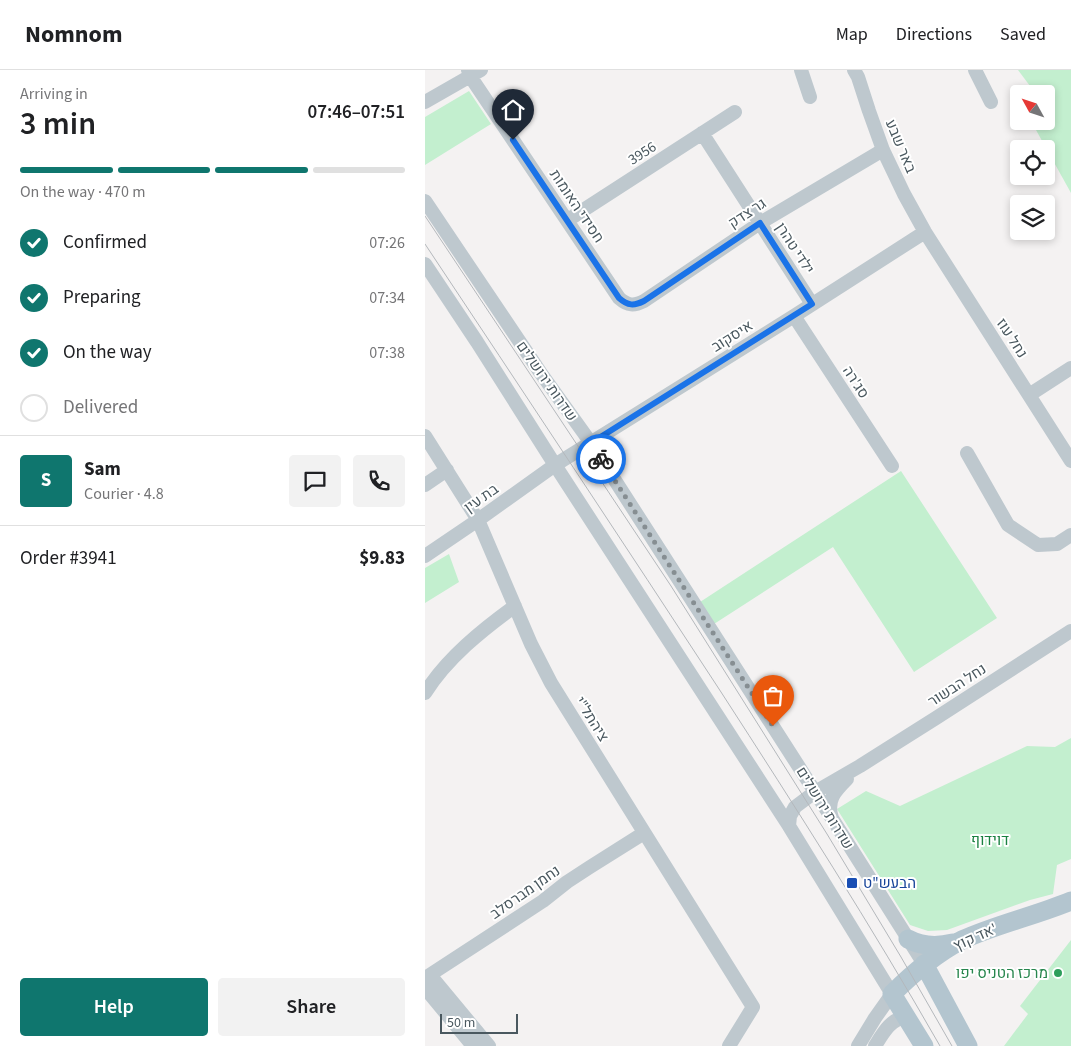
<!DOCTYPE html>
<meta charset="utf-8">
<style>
:root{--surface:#fff;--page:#f2f2f2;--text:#202124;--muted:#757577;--line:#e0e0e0;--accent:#0f766e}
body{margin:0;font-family:"Source Sans 3",Heebo,sans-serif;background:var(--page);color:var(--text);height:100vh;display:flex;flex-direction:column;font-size:19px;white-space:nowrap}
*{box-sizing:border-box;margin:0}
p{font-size:16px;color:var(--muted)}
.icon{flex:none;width:28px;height:28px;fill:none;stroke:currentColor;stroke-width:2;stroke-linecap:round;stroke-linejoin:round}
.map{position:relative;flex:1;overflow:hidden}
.sheet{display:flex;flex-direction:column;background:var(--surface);width:425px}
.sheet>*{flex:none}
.needle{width:32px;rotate:310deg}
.tools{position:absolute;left:585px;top:15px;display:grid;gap:10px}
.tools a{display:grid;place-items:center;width:45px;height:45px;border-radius:5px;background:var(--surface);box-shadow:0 2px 8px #0003;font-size:25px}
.scale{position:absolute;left:15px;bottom:12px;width:78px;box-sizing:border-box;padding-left:5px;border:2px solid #4a585f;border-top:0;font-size:14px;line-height:18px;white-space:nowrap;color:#4a585f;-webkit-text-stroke:4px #fff;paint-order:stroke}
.pin{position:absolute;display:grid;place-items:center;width:42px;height:42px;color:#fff;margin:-51px -21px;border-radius:50% 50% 50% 0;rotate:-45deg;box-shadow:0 0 5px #0007}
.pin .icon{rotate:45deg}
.courier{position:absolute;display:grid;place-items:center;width:50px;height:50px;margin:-25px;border:4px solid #1a73e8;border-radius:50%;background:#fff;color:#222;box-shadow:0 1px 6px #0007}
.summary em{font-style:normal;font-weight:600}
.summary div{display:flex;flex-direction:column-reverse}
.summary{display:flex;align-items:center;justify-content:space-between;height:85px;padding:0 20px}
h1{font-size:32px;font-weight:600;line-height:38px}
.bar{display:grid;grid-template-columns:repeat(4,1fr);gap:8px 5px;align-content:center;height:60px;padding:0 20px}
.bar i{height:6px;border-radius:4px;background:var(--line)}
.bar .on{background:var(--accent)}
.bar p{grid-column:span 4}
.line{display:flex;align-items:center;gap:12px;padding:0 20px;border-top:1px solid var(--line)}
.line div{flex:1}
.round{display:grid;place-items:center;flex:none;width:52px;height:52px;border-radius:5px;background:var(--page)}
ol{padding:0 20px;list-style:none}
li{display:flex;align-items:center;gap:15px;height:55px}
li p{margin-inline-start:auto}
li .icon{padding:5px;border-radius:50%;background:var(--accent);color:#fff;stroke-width:4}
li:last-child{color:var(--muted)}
li i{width:28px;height:28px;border:2px solid var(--line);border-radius:50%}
.cta{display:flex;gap:10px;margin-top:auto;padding:10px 20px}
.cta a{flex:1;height:58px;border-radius:5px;background:var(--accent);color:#fff;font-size:20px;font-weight:600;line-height:58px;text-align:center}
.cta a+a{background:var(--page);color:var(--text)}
header{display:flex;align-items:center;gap:30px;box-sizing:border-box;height:70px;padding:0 25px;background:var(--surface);border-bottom:1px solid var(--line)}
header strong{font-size:24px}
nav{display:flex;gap:28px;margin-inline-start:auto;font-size:18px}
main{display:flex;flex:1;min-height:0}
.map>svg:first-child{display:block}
.green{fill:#c3efcf}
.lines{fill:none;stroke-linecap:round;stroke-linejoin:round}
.minor{stroke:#bec8ce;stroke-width:14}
.major{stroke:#b3c5cf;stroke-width:19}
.tram{stroke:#b4b8bc;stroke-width:1}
.done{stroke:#868e92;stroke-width:5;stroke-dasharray:0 9}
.route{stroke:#1a73e8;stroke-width:6}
.transit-dot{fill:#1a4fb4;stroke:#fff;stroke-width:2}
.leisure-dot{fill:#2e9e5b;stroke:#fff;stroke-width:2}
.labels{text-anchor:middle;stroke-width:4;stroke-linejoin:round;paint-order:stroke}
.street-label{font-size:15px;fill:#4a585f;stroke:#fff}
.park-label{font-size:15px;fill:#1a8141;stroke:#fff}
.transit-label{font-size:15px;fill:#164399;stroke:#fff;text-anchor:start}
.leisure-label{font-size:15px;fill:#27864d;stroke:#fff;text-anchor:end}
</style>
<header>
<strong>Nomnom</strong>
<nav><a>Map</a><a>Directions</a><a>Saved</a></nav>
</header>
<main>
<section class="sheet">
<div class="summary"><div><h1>3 min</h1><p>Arriving in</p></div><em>07:46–07:51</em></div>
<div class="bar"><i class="on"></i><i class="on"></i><i class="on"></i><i></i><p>On the way · 470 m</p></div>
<ol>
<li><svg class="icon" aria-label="check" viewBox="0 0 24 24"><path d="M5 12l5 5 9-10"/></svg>Confirmed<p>07:26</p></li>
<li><svg class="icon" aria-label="check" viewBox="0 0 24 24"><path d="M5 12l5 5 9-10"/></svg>Preparing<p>07:34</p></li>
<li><svg class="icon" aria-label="check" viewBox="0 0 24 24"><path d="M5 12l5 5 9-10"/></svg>On the way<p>07:38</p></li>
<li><i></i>Delivered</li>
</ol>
<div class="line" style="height:90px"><b class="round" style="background:var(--accent);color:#fff">S</b><div><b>Sam</b><p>Courier · 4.8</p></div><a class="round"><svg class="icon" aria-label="chat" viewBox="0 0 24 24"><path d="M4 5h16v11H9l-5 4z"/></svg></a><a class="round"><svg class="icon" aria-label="phone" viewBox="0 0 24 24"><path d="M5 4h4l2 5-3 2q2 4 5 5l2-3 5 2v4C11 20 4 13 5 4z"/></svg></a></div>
<div class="line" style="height:65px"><div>Order #3941</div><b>$9.83</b></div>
<div class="cta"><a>Help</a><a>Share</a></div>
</section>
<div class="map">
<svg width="646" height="976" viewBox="0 0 646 976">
<rect width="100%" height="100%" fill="#f4f2f2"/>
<path class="green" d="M 593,0 L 646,0 L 646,123 L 611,60 L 627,46 L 621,38 L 621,24 L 611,24 Z
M 44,21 L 66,54 L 0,95 L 0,47 Z
M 476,401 L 572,548 L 489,602 L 408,477 L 289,554 L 275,532 Z
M 24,484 L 34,512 L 0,533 L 0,498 Z
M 646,668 L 646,789 L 632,795 L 628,824 L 605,830 L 522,860 L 503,861 L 485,855 L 412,739 L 441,721 L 475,736 L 602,676 L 630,677 Z
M 646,870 L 646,976 L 579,976 L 603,944 L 595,936 Z"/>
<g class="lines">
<path class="minor" d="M 43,0 L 47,9 L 194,228 C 203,236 209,236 219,231 L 335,153 L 458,80
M 376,0 L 385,27
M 429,0 L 433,7 L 444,41 L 458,80 L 479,124 L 500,162 L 646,391
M 550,0 L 566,32
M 0,32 L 56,0
M 277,63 L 387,234
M 0,131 L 115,302 L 166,373 L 410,753 L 499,894
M 143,150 L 310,42
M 0,194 L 52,272 L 130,395 L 364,756 L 467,924 L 450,948 L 433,976
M 369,246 L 467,396
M 604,325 L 646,298
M 0,366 L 53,450 L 106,574 L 126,613 L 328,937 L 304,976
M 542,383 L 583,455 L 613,475 L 632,474 L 646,465
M 0,415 L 22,400
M 0,486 L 53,450 L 130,395 L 369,246 L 500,162
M 0,623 C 22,588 57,560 90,536
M 407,748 C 401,730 410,721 422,709
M 364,756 L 365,746 L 370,737 L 390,722 L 435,696 L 511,648 L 646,561
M 5,905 L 64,976
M 0,908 L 118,831 L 142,812 L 165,797 L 219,763
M 0,918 L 48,976
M 450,976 C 458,963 466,948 482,947"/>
<path class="major" d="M 483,869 C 498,877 512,877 528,873
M 499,894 L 543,976
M 499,976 L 467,924 C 488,903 510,884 537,870 C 572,854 610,846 646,831"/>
<path class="tram" d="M 0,146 L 246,516 L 402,764 L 476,887 L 527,976
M 0,174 C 99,323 198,472 296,622 C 371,738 446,855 515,976"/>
</g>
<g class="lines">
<path class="done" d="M 176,389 L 348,656"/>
<path class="route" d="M 88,70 L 194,228 C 203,236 209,236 219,231 L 335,153 L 387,234 L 166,373 L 176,389"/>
</g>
<rect class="transit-dot" x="421" y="807" width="12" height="12" rx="2.5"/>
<circle class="leisure-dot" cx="633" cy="903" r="5"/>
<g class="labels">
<g class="street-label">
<text transform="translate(476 76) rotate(67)" y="5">באר שבע</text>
<text transform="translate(217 83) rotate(-33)" y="5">3956</text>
<text transform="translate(152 136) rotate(56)" y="5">חסידי האומות</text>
<text transform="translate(322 143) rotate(-33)" y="5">גר צדק</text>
<text transform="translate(370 178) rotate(57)" y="5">ילדי טהרן</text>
<text transform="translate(307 266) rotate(-32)" y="5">איסקוב</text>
<text transform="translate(587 268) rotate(57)" y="5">נחל עוז</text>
<text transform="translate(122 311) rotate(55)" y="5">שדרות ירושלים</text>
<text transform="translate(431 312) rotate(57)" y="5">סג'רה</text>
<text transform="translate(56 428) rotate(-35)" y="5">בת עין</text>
<text transform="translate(532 615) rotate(-33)" y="5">נחל הבשור</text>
<text transform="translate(167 649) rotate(58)" y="5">ציהתל"י</text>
<text transform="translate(400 738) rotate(58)" y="5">שדרות ירושלים</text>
<text transform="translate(100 822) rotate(-35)" y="5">נחמן מברסלב</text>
<text transform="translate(550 867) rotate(-24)" y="5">אד קוץ'</text>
</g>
<g class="park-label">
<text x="565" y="775">דוידוף</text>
</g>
<g class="transit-label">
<text x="438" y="818">הבעש"ט</text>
</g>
<g class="leisure-label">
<text x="623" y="908">מרכז הטניס יפו</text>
</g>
</g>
</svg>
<div class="tools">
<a><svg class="needle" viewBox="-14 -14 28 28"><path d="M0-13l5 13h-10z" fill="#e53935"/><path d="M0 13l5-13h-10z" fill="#757577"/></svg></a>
<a><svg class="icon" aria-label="locate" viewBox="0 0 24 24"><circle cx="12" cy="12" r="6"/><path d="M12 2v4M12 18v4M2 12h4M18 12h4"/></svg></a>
<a><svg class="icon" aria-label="layers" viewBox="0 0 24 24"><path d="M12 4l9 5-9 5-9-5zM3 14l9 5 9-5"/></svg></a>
</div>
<div class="scale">50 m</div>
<div class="pin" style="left:348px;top:656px;background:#ea580c"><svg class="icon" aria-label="bag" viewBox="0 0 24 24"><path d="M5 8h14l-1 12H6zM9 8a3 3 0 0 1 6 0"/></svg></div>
<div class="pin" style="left:88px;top:70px;background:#1f2937"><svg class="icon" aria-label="home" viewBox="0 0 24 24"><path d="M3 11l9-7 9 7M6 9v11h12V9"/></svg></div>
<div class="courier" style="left:176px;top:389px"><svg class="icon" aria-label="bike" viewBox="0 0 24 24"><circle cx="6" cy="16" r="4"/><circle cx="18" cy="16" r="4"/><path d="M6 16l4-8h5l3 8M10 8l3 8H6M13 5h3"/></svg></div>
</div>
</main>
